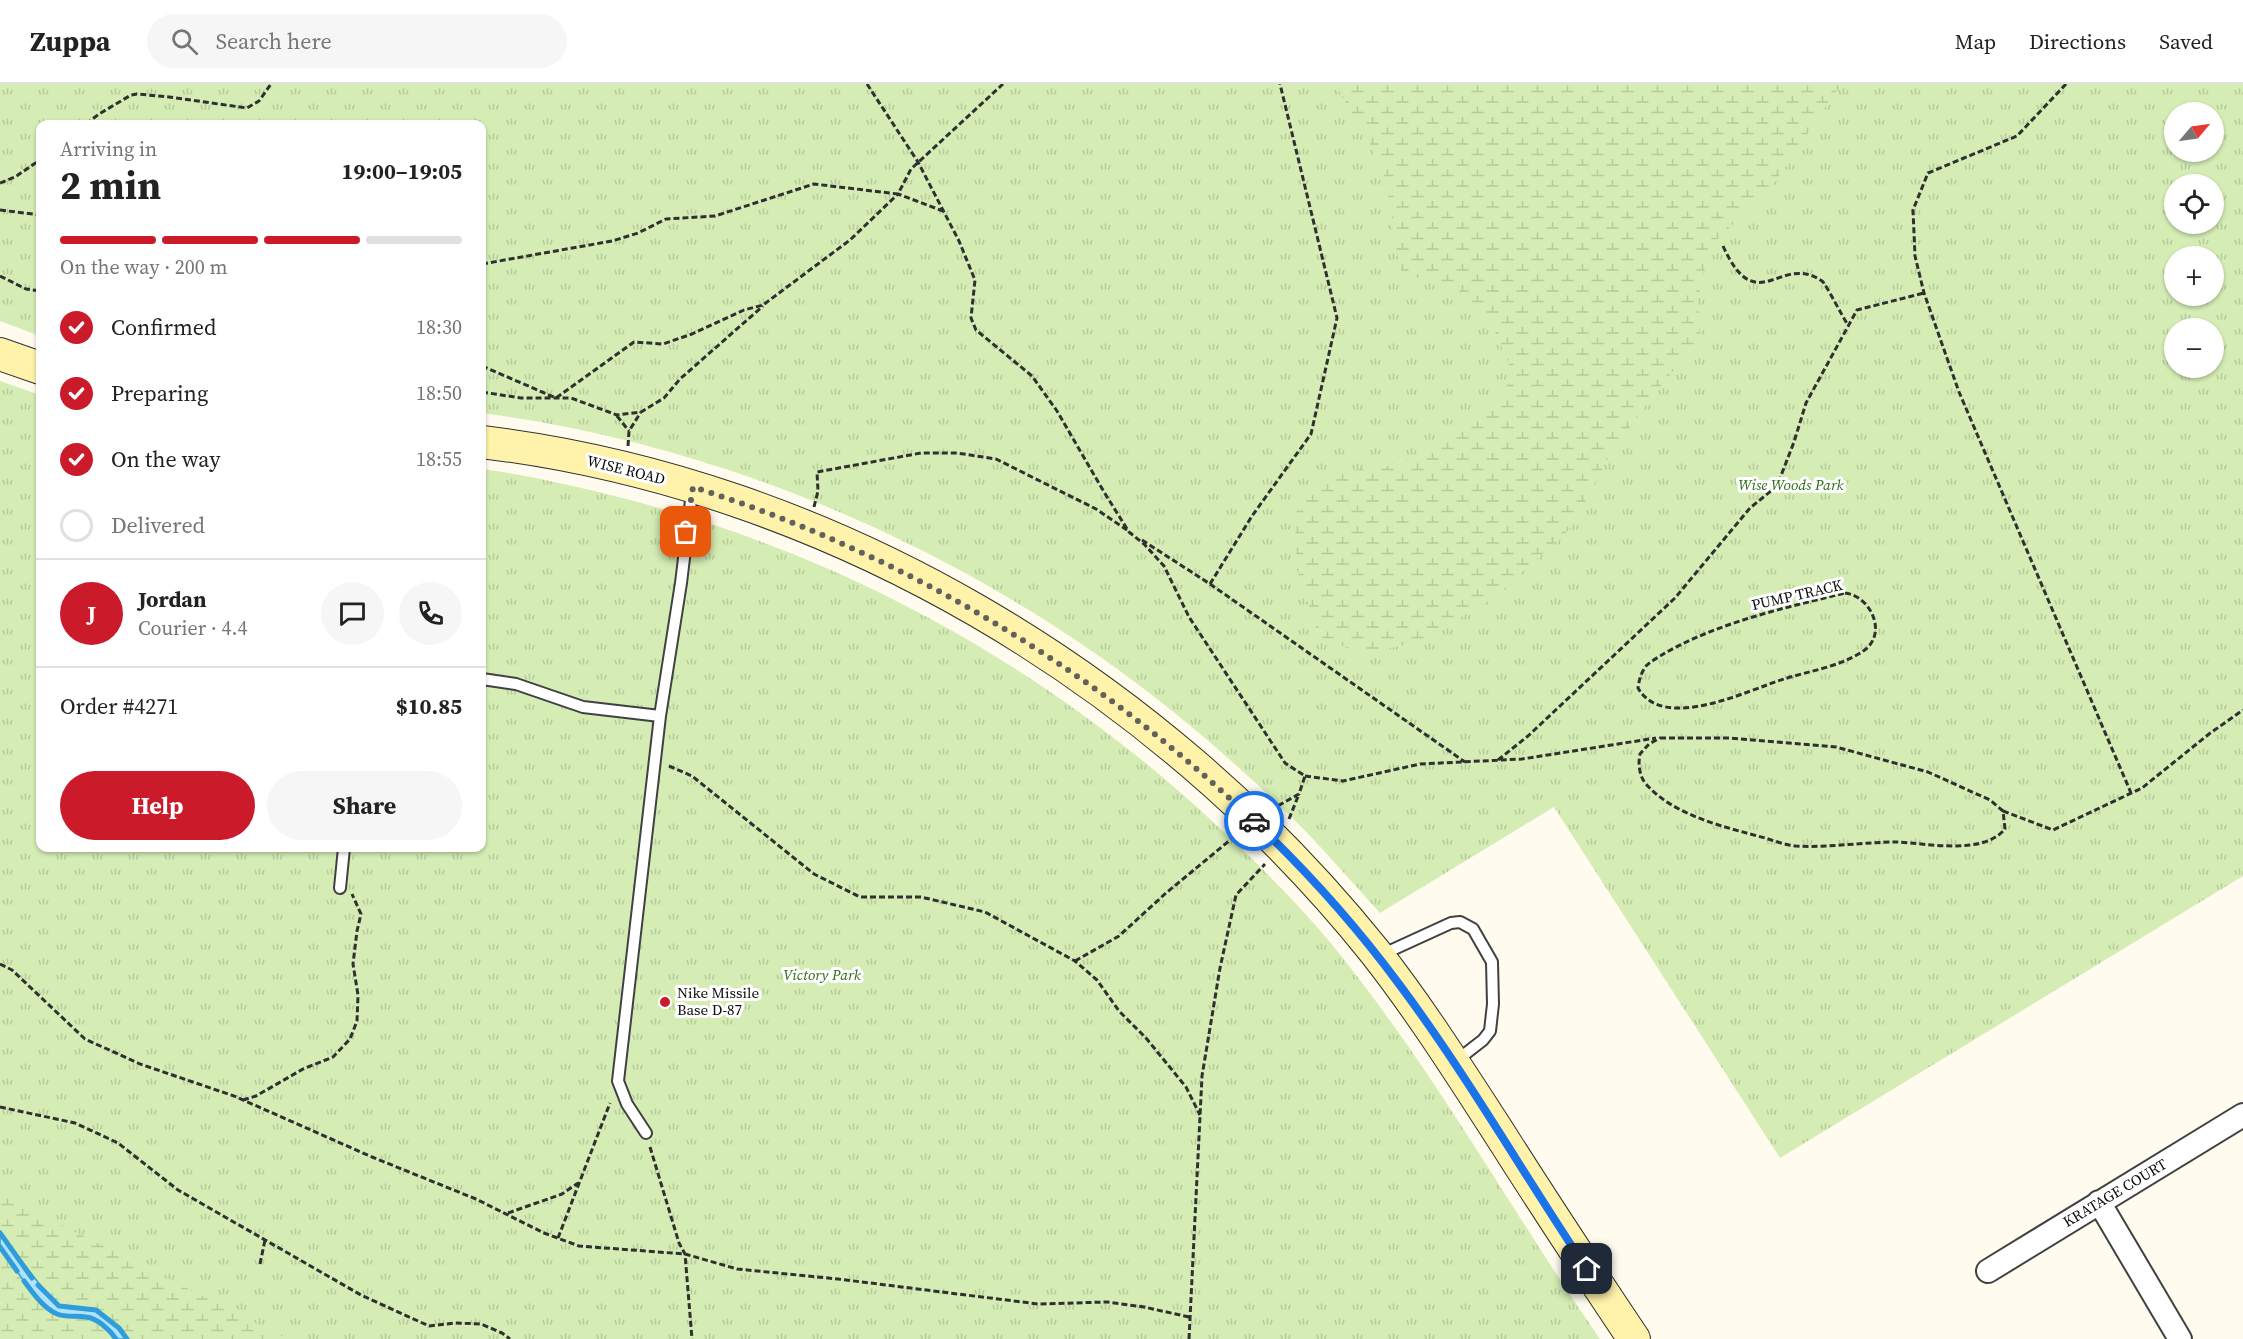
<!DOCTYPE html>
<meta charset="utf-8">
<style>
:root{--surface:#fff;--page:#f6f6f6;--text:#222;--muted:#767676;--line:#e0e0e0;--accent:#cb1a29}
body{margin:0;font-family:"Source Serif 4",serif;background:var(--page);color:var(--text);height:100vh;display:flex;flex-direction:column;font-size:22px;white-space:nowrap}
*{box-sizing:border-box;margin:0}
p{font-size:20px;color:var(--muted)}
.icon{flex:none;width:33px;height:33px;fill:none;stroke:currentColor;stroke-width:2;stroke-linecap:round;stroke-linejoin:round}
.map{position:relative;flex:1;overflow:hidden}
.side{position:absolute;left:36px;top:36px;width:450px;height:732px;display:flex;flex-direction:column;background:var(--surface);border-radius:12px;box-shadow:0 2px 4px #0004}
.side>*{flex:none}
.needle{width:39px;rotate:61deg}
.tools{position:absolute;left:2164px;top:18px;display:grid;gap:12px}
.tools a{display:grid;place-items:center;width:60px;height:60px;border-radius:50%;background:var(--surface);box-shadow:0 2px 4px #0004;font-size:30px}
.pin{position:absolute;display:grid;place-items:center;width:51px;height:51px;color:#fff;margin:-26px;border-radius:12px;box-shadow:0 3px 9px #0006}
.courier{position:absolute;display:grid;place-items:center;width:60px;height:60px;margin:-30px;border:4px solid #1a73e8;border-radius:50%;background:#fff;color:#222;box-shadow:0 2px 8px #0007}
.headline em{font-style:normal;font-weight:700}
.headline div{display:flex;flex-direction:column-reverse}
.headline{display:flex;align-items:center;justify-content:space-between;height:102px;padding:0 24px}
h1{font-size:39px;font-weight:700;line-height:45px}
.bar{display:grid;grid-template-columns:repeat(4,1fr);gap:9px 6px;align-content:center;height:72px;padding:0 24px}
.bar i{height:8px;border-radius:4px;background:var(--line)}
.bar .on{background:var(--accent)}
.bar p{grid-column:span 4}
.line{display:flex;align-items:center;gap:15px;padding:0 24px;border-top:2px solid var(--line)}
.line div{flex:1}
.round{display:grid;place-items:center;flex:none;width:63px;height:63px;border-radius:32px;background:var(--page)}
ol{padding:0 24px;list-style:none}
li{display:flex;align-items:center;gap:18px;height:66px}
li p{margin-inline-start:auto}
li .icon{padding:6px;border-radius:50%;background:var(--accent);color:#fff;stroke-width:4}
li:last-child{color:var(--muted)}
li i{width:33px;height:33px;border:3px solid var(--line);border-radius:50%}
.action{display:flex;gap:12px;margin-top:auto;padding:12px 24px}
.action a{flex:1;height:69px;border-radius:36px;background:var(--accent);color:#fff;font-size:24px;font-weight:700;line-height:69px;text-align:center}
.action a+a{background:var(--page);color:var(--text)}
header{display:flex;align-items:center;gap:36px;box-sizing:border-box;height:84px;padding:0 30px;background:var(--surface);border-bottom:2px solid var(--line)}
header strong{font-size:28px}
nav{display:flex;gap:33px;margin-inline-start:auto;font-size:21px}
.search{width:420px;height:54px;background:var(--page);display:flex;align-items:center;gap:15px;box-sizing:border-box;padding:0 21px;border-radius:33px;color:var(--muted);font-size:22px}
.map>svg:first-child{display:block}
.grass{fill:url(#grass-tufts);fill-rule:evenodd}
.wetland{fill:url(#wetland-marsh)}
.water{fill:#afe2fb;stroke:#309cd9;stroke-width:1.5}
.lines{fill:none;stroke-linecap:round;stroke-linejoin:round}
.stream{stroke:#309cd9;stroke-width:5}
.lane-casing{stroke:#414141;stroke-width:14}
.street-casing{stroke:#414141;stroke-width:26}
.secondary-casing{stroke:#303030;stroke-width:34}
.path{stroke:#303030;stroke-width:3;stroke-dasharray:6 3;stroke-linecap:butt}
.lane{stroke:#fff;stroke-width:10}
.street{stroke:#fff;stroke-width:22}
.secondary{stroke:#fff2aa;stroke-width:32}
.done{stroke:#62615d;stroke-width:6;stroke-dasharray:0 10.8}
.route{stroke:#1a73e8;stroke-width:8}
.poi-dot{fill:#cb1a29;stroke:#fff;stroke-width:2}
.labels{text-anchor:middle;stroke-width:6;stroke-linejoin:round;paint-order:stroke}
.street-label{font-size:15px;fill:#0e0e0e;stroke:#fff}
.park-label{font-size:15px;font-style:italic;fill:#2d6c18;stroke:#fff}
.poi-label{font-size:15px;fill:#0e0e0e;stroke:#fff;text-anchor:start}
</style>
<header>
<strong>Zuppa</strong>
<div class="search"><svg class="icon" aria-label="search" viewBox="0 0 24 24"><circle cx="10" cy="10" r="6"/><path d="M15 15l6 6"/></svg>Search here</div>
<nav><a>Map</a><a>Directions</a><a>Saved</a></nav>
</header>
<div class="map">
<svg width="2243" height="1255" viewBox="0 0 2243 1255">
<defs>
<pattern id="grass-tufts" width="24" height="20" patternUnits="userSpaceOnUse" patternTransform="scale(1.5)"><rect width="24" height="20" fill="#d5edb5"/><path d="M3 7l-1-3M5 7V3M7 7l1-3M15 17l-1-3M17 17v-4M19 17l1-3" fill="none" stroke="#b6ca9a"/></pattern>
<pattern id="wetland-marsh" width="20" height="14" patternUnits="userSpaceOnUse" patternTransform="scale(1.5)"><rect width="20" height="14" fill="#d5edb5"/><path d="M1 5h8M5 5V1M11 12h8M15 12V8" fill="none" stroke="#b6ca9a"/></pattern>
</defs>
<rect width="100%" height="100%" fill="#fffbef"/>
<path class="grass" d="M 0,0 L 2243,0 L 2243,792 L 1780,1074 L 1554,723 L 1380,829 C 1348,794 1317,757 1283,725 C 1249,692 1213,660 1176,630 C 981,472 731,361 482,329 L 482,40 L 40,40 L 40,252 L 0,237 ZM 2175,28 L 2214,28 L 2214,68 L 2175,68 ZM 2175,100 L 2214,100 L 2214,140 L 2175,140 ZM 2175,172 L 2214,172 L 2214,212 L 2175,212 ZM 2175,244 L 2214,244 L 2214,284 L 2175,284 Z
M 0,297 L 40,311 L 40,764 L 482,764 L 482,385 C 533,392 584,404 634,417 C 849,474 1047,584 1211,736 C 1254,776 1296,817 1334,863 C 1434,986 1510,1125 1600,1255 L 0,1255 Z"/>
<path class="wetland" d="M 1337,0 L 1843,0 L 1834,10 L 1775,98 L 1709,164 L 1698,214 L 1700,255 L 1653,311 L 1607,376 L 1572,443 L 1494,514 L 1419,557 L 1363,571 L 1319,552 L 1297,486 L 1295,430 L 1325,389 L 1384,383 L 1430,368 L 1484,332 L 1514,292 L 1489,233 L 1455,203 L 1431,199 L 1401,187 L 1395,159 L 1387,99 L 1368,55 L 1340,9 Z
M 0,1110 L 287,1255 L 0,1255 Z"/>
<path class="water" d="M 0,1149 L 51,1215 C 63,1225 72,1223 86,1224 C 104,1225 118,1242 127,1255 L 116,1255 L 105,1243 L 92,1234 L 59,1231 L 45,1222 L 23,1196 L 0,1163 Z"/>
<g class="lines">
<path class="stream" d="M 0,1149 L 32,1194
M 0,1163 L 17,1187
M 24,1197 C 33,1209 43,1224 57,1230 C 67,1234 76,1231 86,1233 C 97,1234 110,1246 116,1255
M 38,1201 L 59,1222 L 96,1226 L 119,1244 L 127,1255"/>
<g class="lane-casing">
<path id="lane" d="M 482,595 L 516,600 L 583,623 L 660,632
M 340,804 L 344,764
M 1381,871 L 1451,839 L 1460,838 L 1473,845 L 1492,878 L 1493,920 L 1490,947 L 1483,956 L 1456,977
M 646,1049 L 627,1020 L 618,997 L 660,632 L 681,499 L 692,408"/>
</g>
<g class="street-casing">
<path id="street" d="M 2099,1118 L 2180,1255
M 1988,1187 L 2243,1031"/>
</g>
<g class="secondary-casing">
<path id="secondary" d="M 0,270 L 40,284
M 482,358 C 830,400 1157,596 1375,868 C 1419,924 1457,984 1496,1044 C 1541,1115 1587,1185 1634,1255"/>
</g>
<path class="path" d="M 867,0 L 918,78 L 959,157 L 975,196 L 971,234 L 976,246 L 1032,292 L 1057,327 L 1104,408 L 1129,448 L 1144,460 L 1164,482 L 1189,533 L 1285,679 L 1305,692 L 1299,710 L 1274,724
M 2066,0 L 2017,52 L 1928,89 L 1913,126 L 1915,172 L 1924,209 L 1959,308 L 2131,709
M 86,40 L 99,30 L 131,11 L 137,10 L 169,13 L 247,24 L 259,17 L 271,0
M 0,99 L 15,93 L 40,76
M 0,126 L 40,131
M 1723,162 C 1757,237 1780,168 1822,197 C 1826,200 1843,234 1848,241
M 482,180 L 612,157 L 638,149 L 666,135 L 715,132 L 814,100 L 898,110 L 911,85 L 1003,0
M 0,192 L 26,205 L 40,207
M 482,282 L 556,314 L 634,258 L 663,260 L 692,250 L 744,226 L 763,221 L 850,156 L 898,110 L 943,127
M 482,308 L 521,314 L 571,314 L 617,331 L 641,328 L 664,314 L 680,295 L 763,222
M 617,332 L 629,347
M 628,362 L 629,347 L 641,328
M 814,423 L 818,407 L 817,388 L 921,369 L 957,369 L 996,375 L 1096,425 L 1127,446
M 1142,456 L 1210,500 L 1465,678
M 1210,500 L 1252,432 L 1311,350 L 1337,234 L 1280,0
M 1845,509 C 1870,512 1887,547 1866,565 C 1844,582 1809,587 1784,595 C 1748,606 1664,649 1638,604 C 1639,596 1641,589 1646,582 C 1651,577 1659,573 1665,569 C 1720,538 1784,524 1845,509 Z
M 1660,654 L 1729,654 L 1836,663 L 1928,688 L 1990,716 L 2003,727 L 2005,745 C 1982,772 1927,759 1896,758 C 1863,758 1829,764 1796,762 C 1785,761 1775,757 1765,754 C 1725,743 1674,732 1646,700 C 1639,692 1638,679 1640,670 L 1649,660 Z
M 1498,676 L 1528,652 L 1675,514 L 1750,424 L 1777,402 L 1794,358 L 1806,319 L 1857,226 L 1924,209
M 669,682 L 692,692 L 814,790 L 860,813 L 921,813 L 985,828 L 1075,877 L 1097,896 L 1119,927 L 1146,954 L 1186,1003 L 1200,1031
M 1305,692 L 1343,697 L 1420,680 L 1522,675 L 1656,654
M 2003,727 L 2053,746 L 2142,704 L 2209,650 L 2243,626
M 1289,735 L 1299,710
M 1075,877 L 1119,852 L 1166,809 L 1235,752
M 0,880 L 12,886 L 85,955 L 140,980 L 234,1012 L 372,1073 L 476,1115 L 544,1149 L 579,1162 L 685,1170 L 737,1185 L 838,1195 L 1038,1220 L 1107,1218 L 1144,1223 L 1189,1233
M 243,1016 L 256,1012 L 303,985 L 333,973 L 350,955 L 357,937 L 358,911 L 353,880 L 357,847 L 361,830 L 352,810
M 0,1023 L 75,1039 L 118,1059 L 178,1106 L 361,1211 L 429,1242 L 455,1239 L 481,1240 L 502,1249 L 510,1255
M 650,1063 L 679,1159 L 685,1170 L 692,1255
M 508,1129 L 562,1110 L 578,1099
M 558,1154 L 610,1019
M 260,1180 L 265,1156
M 1189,1255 L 1202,992 L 1220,884 L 1236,811 L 1265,780"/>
<use href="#lane" class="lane"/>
<use href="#street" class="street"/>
<use href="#secondary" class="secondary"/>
</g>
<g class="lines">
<path class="done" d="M 686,448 L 693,403 C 904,470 1094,584 1254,737"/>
<path class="route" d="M 1254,737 C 1307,787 1356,842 1399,900 C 1467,991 1524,1091 1587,1185"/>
</g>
<circle class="poi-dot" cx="665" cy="918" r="6"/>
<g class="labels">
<g class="street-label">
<text transform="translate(626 386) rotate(14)" y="5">WISE ROAD</text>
<text transform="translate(1797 511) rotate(-13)" y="5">PUMP TRACK</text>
<text transform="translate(2115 1109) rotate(-31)" y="5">KRATAGE COURT</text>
</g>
<g class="park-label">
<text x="1791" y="406">Wise Woods Park</text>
<text x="822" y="896">Victory Park</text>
</g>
<g class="poi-label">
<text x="677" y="914">Nike Missile<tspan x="677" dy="17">Base D-87</tspan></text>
</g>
</g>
</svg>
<div class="tools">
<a><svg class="needle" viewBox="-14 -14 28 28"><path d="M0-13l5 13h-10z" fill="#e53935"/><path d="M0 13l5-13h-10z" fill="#767676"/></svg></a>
<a><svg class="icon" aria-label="locate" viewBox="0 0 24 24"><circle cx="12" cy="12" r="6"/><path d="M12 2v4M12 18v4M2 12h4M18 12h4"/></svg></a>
<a>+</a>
<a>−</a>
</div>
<div class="pin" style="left:686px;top:448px;background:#ea580c"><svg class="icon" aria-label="bag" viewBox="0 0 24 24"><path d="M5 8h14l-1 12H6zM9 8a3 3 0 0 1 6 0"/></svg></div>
<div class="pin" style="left:1587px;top:1185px;background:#1f2937"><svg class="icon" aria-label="home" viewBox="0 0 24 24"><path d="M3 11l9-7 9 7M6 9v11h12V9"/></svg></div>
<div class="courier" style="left:1254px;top:737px"><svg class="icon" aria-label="car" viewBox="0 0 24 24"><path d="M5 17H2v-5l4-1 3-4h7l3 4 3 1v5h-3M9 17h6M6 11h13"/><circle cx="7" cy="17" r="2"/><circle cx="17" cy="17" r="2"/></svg></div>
<section class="side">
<div class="headline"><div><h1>2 min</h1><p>Arriving in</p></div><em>19:00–19:05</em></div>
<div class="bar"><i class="on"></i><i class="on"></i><i class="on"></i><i></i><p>On the way · 200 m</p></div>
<ol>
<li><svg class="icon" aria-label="check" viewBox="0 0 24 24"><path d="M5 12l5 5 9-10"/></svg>Confirmed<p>18:30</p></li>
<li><svg class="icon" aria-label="check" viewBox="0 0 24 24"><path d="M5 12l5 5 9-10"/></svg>Preparing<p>18:50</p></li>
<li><svg class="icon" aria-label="check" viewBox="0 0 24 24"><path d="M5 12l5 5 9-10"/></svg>On the way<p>18:55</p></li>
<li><i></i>Delivered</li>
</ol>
<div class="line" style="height:108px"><b class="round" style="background:var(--accent);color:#fff">J</b><div><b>Jordan</b><p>Courier · 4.4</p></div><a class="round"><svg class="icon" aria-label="chat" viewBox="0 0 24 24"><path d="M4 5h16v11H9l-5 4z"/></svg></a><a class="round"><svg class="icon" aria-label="phone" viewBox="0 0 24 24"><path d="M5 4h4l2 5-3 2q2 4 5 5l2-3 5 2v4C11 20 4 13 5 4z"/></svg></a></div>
<div class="line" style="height:78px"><div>Order #4271</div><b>$10.85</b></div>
<div class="action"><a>Help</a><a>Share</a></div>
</section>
</div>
